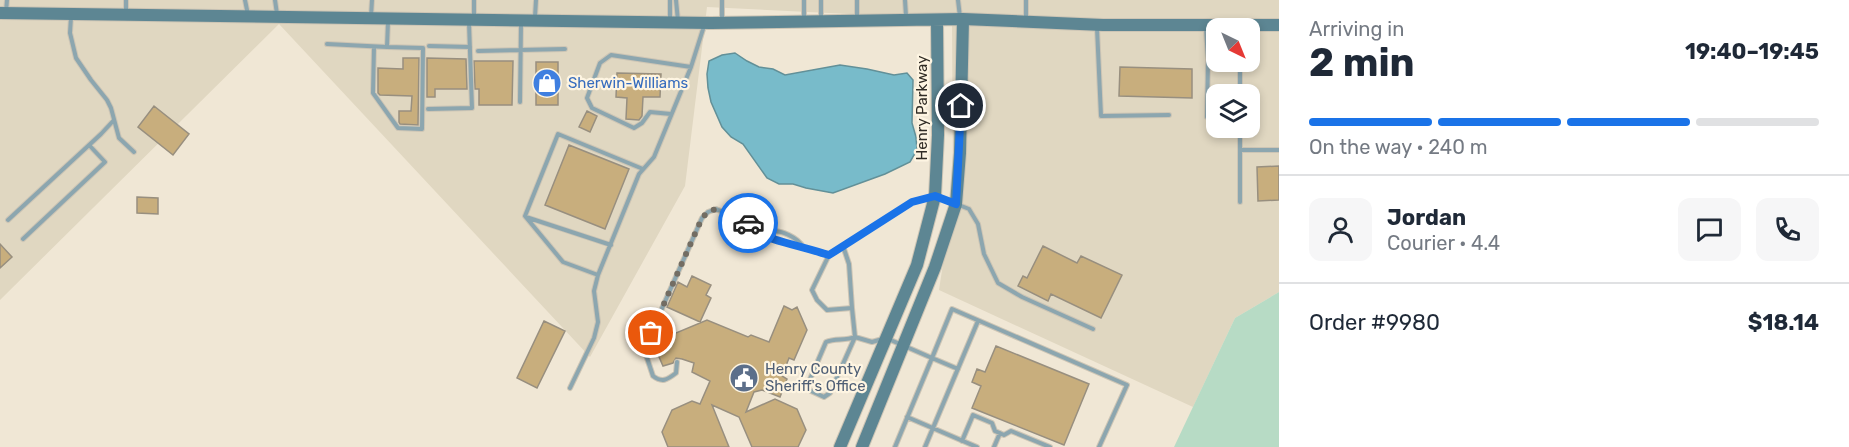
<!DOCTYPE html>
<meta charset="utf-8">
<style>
:root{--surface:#fff;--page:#f6f6f7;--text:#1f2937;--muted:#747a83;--line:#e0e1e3;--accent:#1a73e8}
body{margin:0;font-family:Rubik,sans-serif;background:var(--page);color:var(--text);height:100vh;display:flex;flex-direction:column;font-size:22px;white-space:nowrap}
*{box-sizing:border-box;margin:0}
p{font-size:20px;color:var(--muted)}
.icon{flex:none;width:33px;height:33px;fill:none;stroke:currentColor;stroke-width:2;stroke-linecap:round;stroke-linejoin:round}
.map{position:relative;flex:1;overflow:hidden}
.side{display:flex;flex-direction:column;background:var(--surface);width:570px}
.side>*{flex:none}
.needle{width:39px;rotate:137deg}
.tools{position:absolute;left:1206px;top:18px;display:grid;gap:12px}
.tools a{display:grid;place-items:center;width:54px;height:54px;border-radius:12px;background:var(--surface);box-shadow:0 3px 9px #0003;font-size:30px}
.pin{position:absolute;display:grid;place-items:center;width:51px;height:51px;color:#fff;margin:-26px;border:3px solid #fff;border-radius:50%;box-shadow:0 2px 6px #0007}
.courier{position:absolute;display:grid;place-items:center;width:60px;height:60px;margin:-30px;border:4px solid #1a73e8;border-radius:50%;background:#fff;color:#222;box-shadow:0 2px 8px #0007}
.head em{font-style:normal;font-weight:700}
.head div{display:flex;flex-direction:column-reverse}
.head{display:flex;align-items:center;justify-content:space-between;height:102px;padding:0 30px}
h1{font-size:39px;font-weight:700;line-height:45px}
.bar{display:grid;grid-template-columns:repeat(4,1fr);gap:9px 6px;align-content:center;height:72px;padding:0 30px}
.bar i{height:8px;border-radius:4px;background:var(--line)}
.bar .current{background:var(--accent)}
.bar p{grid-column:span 4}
.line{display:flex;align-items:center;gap:15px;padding:0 30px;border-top:2px solid var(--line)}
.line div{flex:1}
.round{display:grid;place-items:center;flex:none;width:63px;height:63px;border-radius:12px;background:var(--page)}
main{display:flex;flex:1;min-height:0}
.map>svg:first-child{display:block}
.commercial{fill:#e0d7c1;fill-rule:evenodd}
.green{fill:#b7dbc5}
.water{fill:#78bbca;stroke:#629098;stroke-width:1.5}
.building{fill:#c8ae7d;stroke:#988f7f;stroke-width:1.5}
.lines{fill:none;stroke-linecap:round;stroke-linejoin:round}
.lane-casing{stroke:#cdc5b5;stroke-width:6}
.secondary-casing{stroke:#cdc5b5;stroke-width:14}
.lane{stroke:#8ca6af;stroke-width:4}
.secondary{stroke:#5d8693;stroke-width:12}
.done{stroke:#736d63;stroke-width:6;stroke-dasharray:0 10.8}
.route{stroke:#1a73e8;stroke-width:8}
.labels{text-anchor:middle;stroke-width:4.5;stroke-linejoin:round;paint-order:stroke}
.shop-label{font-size:15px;fill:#366cbe;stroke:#fef5e2;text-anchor:start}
.street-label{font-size:15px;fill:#302c25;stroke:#fef5e2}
.service-label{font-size:15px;fill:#4e5e75;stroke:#fef5e2;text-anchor:start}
</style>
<main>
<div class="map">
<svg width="1279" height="447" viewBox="0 0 1279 447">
<rect width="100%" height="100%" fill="#f0e7d5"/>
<path class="commercial" d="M 0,0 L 1279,0 L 1279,292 L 1235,318 L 1193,407 L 939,290 L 953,198 L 952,19 L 707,7 L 685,186 L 590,357 L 279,24 L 0,300 ZM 1216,28 L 1250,28 L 1250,62 L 1216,62 ZM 1216,94 L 1250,94 L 1250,128 L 1216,128 Z"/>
<path class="green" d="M 1279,292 L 1279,447 L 1174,447 L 1235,318 Z"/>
<path class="water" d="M 735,53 L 747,61 L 759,67 L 773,69 L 785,75 L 840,65 L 867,69 L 894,75 L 907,73 L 913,80 L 912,123 L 916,137 L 917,150 L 910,162 L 885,174 L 833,193 L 806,188 L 793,184 L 779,184 L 767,178 L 743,144 L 731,137 L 722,127 L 711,102 L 708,88 L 707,74 L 709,61 L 722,55 Z"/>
<path class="building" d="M 403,58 L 419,58 L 418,125 L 400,124 L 399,122 L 399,111 L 411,111 L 412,96 L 380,95 L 378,93 L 378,68 L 403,69 Z
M 427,58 L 466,59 L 467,89 L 435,89 L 435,97 L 427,97 Z
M 474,61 L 513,61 L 512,105 L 479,105 L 479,89 L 475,89 Z
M 536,62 L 558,62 L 558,105 L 536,105 Z
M 1120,67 L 1192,69 L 1192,98 L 1119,96 Z
M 617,73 L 661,74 L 660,97 L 643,97 L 642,116 L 639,120 L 626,119 L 627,98 L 616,97 Z
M 154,106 L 189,134 L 173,155 L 138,127 Z
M 587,111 L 597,116 L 590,132 L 579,127 Z
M 569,145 L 629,169 L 605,229 L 545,205 Z
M 1279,166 L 1279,200 L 1258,201 L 1257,167 Z
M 137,197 L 158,198 L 158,214 L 137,213 Z
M 0,244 L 12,257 L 0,268 Z
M 1043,246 L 1077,263 L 1081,256 L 1122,275 L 1101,318 L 1051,294 L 1048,301 L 1018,286 L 1023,276 L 1027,278 Z
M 692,276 L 711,285 L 706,295 L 711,298 L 700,322 L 667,307 L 678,282 L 687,287 Z
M 784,306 L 792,310 L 797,307 L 807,330 L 794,360 L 789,358 L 782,376 L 787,379 L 780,397 L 762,390 L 754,392 L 746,412 L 775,399 L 797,409 L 806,430 L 798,447 L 752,447 L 739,417 L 712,405 L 729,447 L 668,447 L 662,432 L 672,410 L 692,401 L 700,404 L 710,381 L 692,372 L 694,363 L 682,359 L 676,358 L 673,363 L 663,366 L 653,343 L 664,339 L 668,340 L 671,335 L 707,320 L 748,337 L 751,335 L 769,342 Z
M 544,321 L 565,331 L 537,388 L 517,378 Z
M 996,346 L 1089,384 L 1064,445 L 972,408 L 981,386 L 972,382 L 977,369 L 985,372 Z"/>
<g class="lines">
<g class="lane-casing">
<path id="lane" d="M 245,0 L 248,15
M 275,0 L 277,14
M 474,0 L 474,17
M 670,0 L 670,20
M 676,0 L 678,21
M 722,0 L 722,22
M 804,0 L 804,20
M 821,0 L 821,18
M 857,0 L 857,17
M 905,0 L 906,16
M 958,0 L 960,17
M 126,11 L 126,0
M 6,12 L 7,0
M 71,17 L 70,33 L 76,58 L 91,80 L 107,100 L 111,108 L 119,138 L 134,152
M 371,17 L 372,0
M 535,17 L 536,0
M 1026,20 L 1026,0
M 1097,28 L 1101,116 L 1169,115
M 1206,28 L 1208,59 L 1207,117
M 327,44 L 387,47 L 388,22
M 429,46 L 470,47
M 374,47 L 373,93 L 398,128 L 422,129 L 423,48 L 387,47
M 478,51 L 565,49
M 1240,94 L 1240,62
M 520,102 L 521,24
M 428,109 L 472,108 L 469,23
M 671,114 L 650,112 L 642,123 L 634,128 L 592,108 L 587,98 L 600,63 L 611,55 L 691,67
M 1240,150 L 1279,150
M 643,169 L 558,134 L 525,216 L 563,262 L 598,275 L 639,174 L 654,157 L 691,67 L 704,26
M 1240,202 L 1240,128
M 952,203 L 935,196 L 912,202 L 829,255 L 812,290 L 817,300 L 827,310 L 852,308 L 855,337 L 872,342 L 886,338 L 932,358 L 952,309 L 1127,385 L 1099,447
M 959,205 L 969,209 L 978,224 L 984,254 L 998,283 L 1022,297 L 1093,329
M 526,217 L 611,245
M 8,220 L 101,134 L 114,120
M 23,239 L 105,162 L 89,145
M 843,246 L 849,264 L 852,308
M 803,247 C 798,238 781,229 770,232 L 773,239 C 792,245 810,249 829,255
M 658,318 L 667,336
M 855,337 L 830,393 L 824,397 L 809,390 L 808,384 L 826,342 C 835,338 845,341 855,337 Z
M 677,362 L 676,373 C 667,380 662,383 653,376 L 644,349 L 702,218 L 708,212 L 716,209 L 770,232
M 570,388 L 594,338 L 598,322 L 594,291 L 598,275
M 907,417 L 977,447
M 962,441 L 973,415 L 992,423 L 995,431 L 1004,435 L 1011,431 L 1050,447
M 895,447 L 932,358 L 958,369
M 925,447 L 978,321
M 994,447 L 1000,433"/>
</g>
<g class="secondary-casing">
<path id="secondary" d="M 0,13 L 711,23 L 963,19 L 1103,25 L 1279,25
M 840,447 L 917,265 L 935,196 L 938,135 L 937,20
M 862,447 L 935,267 L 956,204 L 960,153 L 963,19"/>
</g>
<use href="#lane" class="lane"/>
<use href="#secondary" class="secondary"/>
</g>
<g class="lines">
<path class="done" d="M 651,333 L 702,218 L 708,212 L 716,209 L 748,223"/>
<path class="route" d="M 748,223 L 770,232 L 773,239 C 792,245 810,249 829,255 L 912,202 L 935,196 L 956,204 L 961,106"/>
</g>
<defs>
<g id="shop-disc" transform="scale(1.5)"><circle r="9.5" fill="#3f7fe0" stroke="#fef5e2"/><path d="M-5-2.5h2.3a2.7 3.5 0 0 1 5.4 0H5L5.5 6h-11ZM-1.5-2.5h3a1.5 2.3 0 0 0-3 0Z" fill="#fff"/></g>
<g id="civic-disc" transform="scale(1.5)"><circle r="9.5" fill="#5c6f8a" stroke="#fef5e2"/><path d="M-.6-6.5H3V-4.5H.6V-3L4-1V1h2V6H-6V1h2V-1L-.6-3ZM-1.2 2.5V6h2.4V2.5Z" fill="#fff"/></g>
</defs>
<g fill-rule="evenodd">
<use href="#shop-disc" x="547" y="83"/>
<use href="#civic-disc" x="744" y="378"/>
</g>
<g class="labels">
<g class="shop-label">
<text x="568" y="88">Sherwin-Williams</text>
</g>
<g class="street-label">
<text transform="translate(922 108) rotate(-90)" y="5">Henry Parkway</text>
</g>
<g class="service-label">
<text x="765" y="374">Henry County<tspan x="765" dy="17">Sheriff's Office</tspan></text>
</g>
</g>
</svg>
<div class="tools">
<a><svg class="needle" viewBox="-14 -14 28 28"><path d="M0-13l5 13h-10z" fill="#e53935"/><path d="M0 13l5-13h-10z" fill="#747a83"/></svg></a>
<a><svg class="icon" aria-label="layers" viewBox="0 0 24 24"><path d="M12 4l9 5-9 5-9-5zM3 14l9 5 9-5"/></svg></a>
</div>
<div class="pin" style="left:651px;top:333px;background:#ea580c"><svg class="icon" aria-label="bag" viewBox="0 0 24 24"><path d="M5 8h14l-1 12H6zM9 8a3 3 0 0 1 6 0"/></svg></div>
<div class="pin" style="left:961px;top:106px;background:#1f2937"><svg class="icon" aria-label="home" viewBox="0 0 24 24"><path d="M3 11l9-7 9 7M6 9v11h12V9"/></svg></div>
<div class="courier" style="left:748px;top:223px"><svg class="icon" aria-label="car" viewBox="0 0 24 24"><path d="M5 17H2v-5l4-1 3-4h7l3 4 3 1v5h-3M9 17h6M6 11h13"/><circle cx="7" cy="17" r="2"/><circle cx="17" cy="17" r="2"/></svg></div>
</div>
<section class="side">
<div class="head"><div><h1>2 min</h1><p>Arriving in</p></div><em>19:40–19:45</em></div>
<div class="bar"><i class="current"></i><i class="current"></i><i class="current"></i><i></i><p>On the way · 240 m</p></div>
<div class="line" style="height:108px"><a class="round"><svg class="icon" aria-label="person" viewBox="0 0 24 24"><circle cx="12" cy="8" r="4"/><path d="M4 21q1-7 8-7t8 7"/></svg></a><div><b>Jordan</b><p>Courier · 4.4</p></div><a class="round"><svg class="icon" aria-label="chat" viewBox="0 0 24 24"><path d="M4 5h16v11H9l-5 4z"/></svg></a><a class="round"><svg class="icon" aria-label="phone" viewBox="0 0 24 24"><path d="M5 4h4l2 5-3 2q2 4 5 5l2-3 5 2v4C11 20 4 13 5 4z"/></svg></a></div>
<div class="line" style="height:78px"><div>Order #9980</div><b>$18.14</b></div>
</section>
</main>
